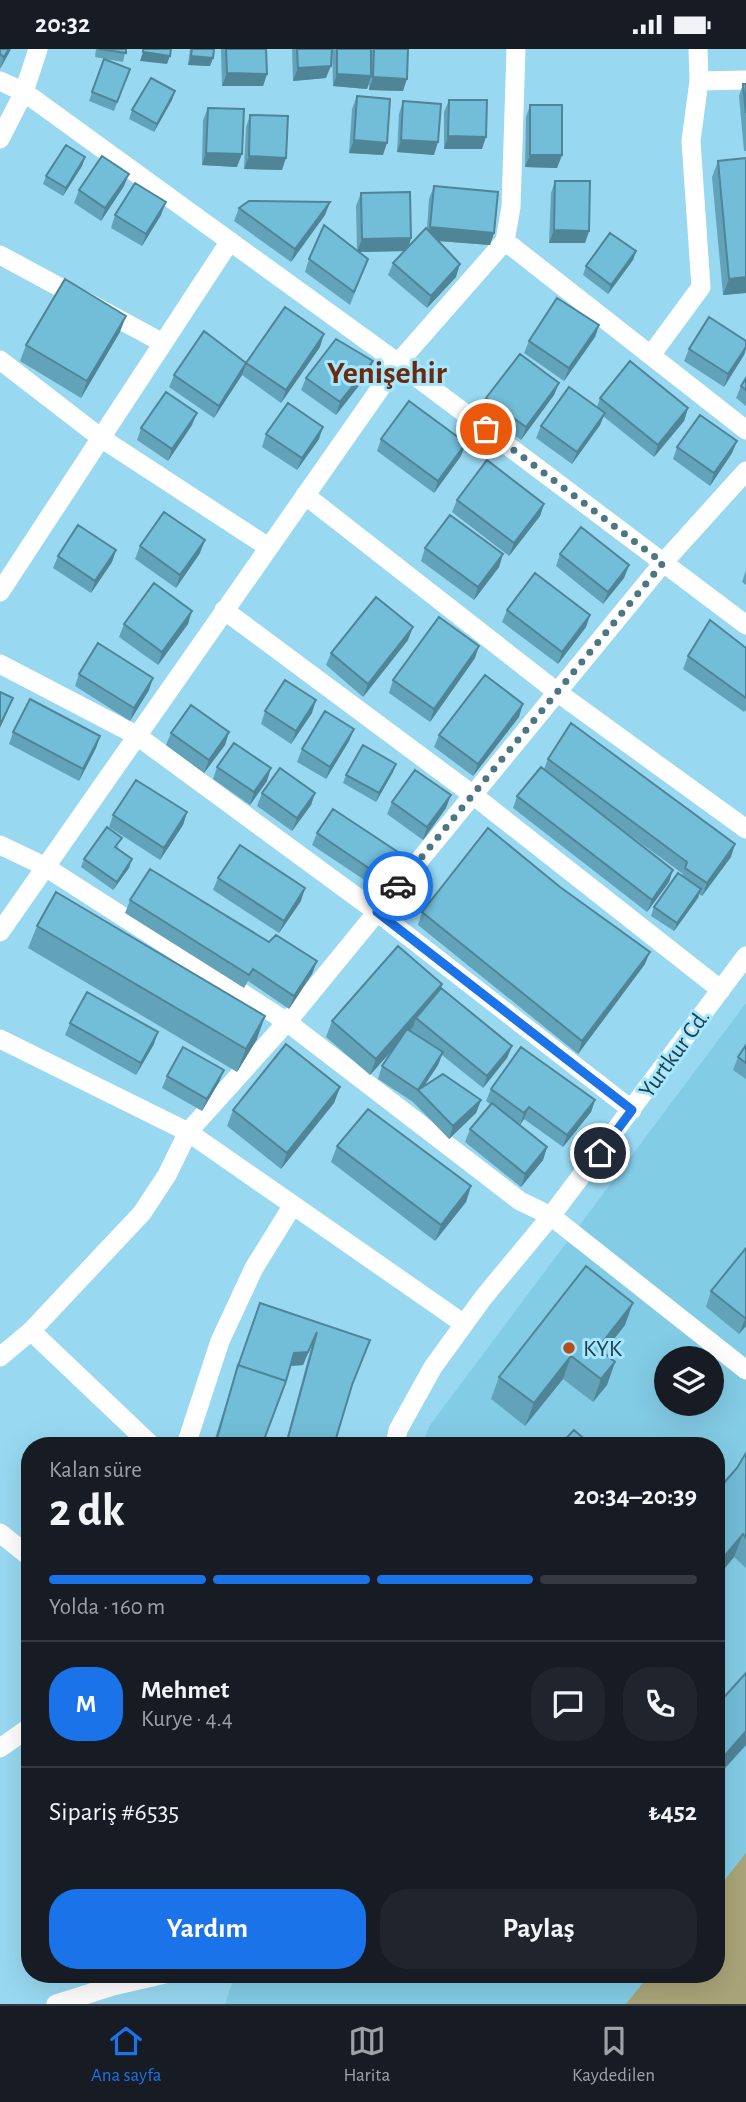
<!DOCTYPE html>
<html lang="tr">
<meta charset="utf-8">
<style>
:root{--surface:#171b24;--page:#20242c;--text:#f1f3f6;--muted:#9ea1a6;--line:#363941;--accent:#1a73e8}
body{margin:0;font-family:"Alegreya Sans",sans-serif;background:var(--page);color:var(--text);height:100vh;display:flex;flex-direction:column;font-size:26px;white-space:nowrap}
*{box-sizing:border-box;margin:0}
p{font-size:23px;color:var(--muted)}
.icon{flex:none;width:38px;height:38px;fill:none;stroke:currentColor;stroke-width:2;stroke-linecap:round;stroke-linejoin:round}
.map{position:relative;flex:1;overflow:hidden}
.sheet{position:absolute;left:21px;top:1388px;width:704px;height:546px;display:flex;flex-direction:column;background:var(--surface);border-radius:28px;box-shadow:0 7px 28px #0002}
.sheet>*{flex:none}
.fabs{position:absolute;left:654px;top:1297px;display:grid;gap:14px}
.fabs a{display:grid;place-items:center;width:70px;height:70px;border-radius:50%;background:var(--surface);box-shadow:0 7px 28px #0002;font-size:35px}
.pin{position:absolute;display:grid;place-items:center;width:60px;height:60px;color:#fff;margin:-30px;border:4px solid #fff;border-radius:50%;box-shadow:0 2px 7px #0007}
.courier{position:absolute;display:grid;place-items:center;width:70px;height:70px;margin:-35px;border:5px solid #1a73e8;border-radius:50%;background:#fff;color:#222;box-shadow:0 2px 9px #0007}
.headline em{font-style:normal;font-weight:600}
.headline div{display:flex;flex-direction:column-reverse}
.headline{display:flex;align-items:center;justify-content:space-between;height:119px;padding:0 28px}
h1{font-size:46px;font-weight:600;line-height:52px}
.bar{display:grid;grid-template-columns:repeat(4,1fr);gap:10px 7px;align-content:center;height:84px;padding:0 28px}
.bar i{height:9px;border-radius:5px;background:var(--line)}
.bar .active{background:var(--accent)}
.bar p{grid-column:span 4}
.line{display:flex;align-items:center;gap:18px;padding:0 28px;border-top:2px solid var(--line)}
.line div{flex:1}
.round{display:grid;place-items:center;flex:none;width:74px;height:74px;border-radius:28px;background:var(--page)}
.action{display:flex;gap:14px;margin-top:auto;padding:14px 28px}
.action a{flex:1;height:80px;border-radius:28px;background:var(--accent);color:#fff;font-size:28px;font-weight:600;line-height:80px;text-align:center}
.action a+a{background:var(--page);color:var(--text)}
.status{display:flex;justify-content:space-between;align-items:center;height:49px;padding:0 35px;background:var(--surface);direction:ltr}
.status svg{height:19px;fill:currentColor}
.tab-bar{display:flex;justify-content:space-around;align-items:center;height:98px;border-top:2px solid var(--line);background:var(--surface);font-size:19px;color:var(--muted)}
.tab-bar a{display:grid;justify-items:center;gap:4px}
.tab-bar .active{color:var(--accent)}
.map>svg:first-child{display:block}
.built{fill:#83cce6;fill-rule:evenodd}
.green{fill:#a9a478}
.lines{fill:none;stroke-linecap:round;stroke-linejoin:round}
.minor{stroke:#fff;stroke-width:19}
.wall{fill:#62a3ba}
.shaded-wall{fill:#508497}
.building{fill:#72bdd8;stroke:#508497;stroke-width:2}
.done{stroke:#4d7684;stroke-width:7;stroke-dasharray:0 12.6}
.route{stroke:#1a73e8;stroke-width:9}
.poi-dot{fill:#b34e1e;stroke:#a5e7ff;stroke-width:2.5}
.labels{text-anchor:middle;stroke-width:6;stroke-linejoin:round;paint-order:stroke}
.street-label{font-size:24px;fill:#25404a;stroke:#a5e7ff}
.poi-label{font-size:24px;fill:#25404a;stroke:#a5e7ff;text-anchor:start}
.district-label{font-size:32px;font-weight:bold;fill:#6a2a0b;stroke:#a5e7ff}
</style>
<div class="status"><b>20:32</b><svg viewBox="0 0 49 12"><path d="M0 12V9h3v3zM5 12V6h3v6zM10 12V3h3v9zM15 12V0h3v12zM26 1h20v11H26zM47 4h2v5h-2z"/></svg></div>
<div class="map">
<svg width="746" height="1955" viewBox="0 0 746 1955">
<rect width="100%" height="100%" fill="#98d9f1"/>
<path class="built" d="M 746,954 L 746,1955 L 225,1955 L 235,1925 L 716,1925 L 716,1396 L 422,1396 L 430,1376 ZM 667,1309 L 712,1309 L 712,1354 L 667,1354 Z"/>
<path class="green" d="M 746,1804 L 746,1955 L 626,1955 L 650,1925 L 716,1925 L 716,1842 Z"/>
<g class="lines">
<path class="minor" d="M 0,32 L 24,43 L 398,314 L 746,576
M 699,32 L 746,31
M 0,90 L 24,43 L 38,0
M 505,192 L 746,381
M 0,206 L 163,294
M 651,306 L 701,238 L 691,92 L 699,32 L 698,0
M 0,311 L 101,389 L 268,498
M 305,446 L 557,643 L 746,780
M 0,543 L 230,192
M 224,561 L 473,746 L 721,941
M 0,615 L 136,686 L 377,863 L 632,1061
M 0,796 L 44,817 L 287,973 L 520,1152 L 551,1167 L 746,1321
M 0,883 L 398,314 L 505,192 L 511,158 L 516,0
M 0,990 L 188,1083 L 464,1275
M 31,1282 L 151,1396
M 0,1308 L 31,1282 L 142,1164 L 167,1126 L 188,1083 L 287,973 L 663,514 L 746,422
M 186,1396 L 220,1292 L 254,1219 L 293,1156
M 395,1396 L 398,1381 L 433,1318 L 483,1249 L 551,1167 L 746,907
M 0,1484 L 30,1508
M 0,1699 L 30,1678
M 56,1955 L 113,1937 L 165,1925"/>
</g>
<path class="wall" d="M 0,0 L 11,0 L 0,20 Z
M 96,0 L 126,0 L 123,13 L 95,8 Z
M 190,0 L 214,0 L 213,9 L 210,17 L 188,16 Z
M 221,0 L 266,0 L 267,25 L 263,37 L 222,37 Z
M 292,0 L 332,0 L 326,29 L 293,32 Z
M 332,0 L 408,0 L 403,42 L 369,41 L 369,35 L 367,40 L 333,37 Z
M 104,10 L 130,20 L 114,62 L 89,52 Z
M 743,35 L 746,35 L 746,102 L 744,102 L 739,47 Z
M 175,42 L 172,51 L 154,83 L 129,70 L 132,61 Z
M 357,47 L 383,106 L 349,104 L 352,60 Z
M 449,51 L 482,100 L 444,100 L 444,63 Z
M 403,52 L 434,106 L 397,103 L 399,65 Z
M 530,56 L 562,106 L 557,119 L 525,118 L 526,68 Z
M 208,59 L 237,118 L 202,116 L 203,71 Z
M 250,66 L 282,121 L 244,120 L 246,78 Z
M 85,108 L 82,117 L 63,147 L 43,135 L 46,127 Z
M 718,112 L 746,244 L 723,246 L 712,128 Z
M 555,132 L 589,182 L 585,194 L 549,194 L 551,144 Z
M 124,137 L 101,172 L 74,154 L 79,141 Z
M 434,137 L 494,184 L 490,196 L 438,192 L 456,228 L 427,259 L 388,226 L 393,214 L 404,202 L 359,203 L 368,210 L 350,256 L 305,223 L 309,210 L 357,202 L 356,157 L 361,144 L 411,189 L 409,197 L 427,179 L 429,150 Z
M 330,153 L 325,166 L 291,213 L 234,172 L 239,159 Z
M 115,166 L 161,166 L 142,197 L 111,179 Z
M 636,203 L 633,211 L 608,245 L 583,226 L 586,217 Z
M 599,276 L 595,288 L 564,332 L 524,304 L 529,292 Z
M 120,283 L 81,349 L 20,312 L 26,296 Z
M 746,292 L 746,301 L 744,306 L 724,338 L 684,312 L 689,300 Z
M 320,298 L 281,354 L 242,326 L 214,369 L 169,338 L 174,326 L 246,314 Z
M 373,312 L 368,325 L 336,366 L 301,341 L 306,329 Z
M 746,329 L 746,357 L 736,349 L 741,337 Z
M 559,334 L 554,346 L 521,391 L 482,362 L 486,349 Z
M 600,349 L 688,359 L 684,372 L 654,408 L 603,367 L 600,376 L 572,415 L 536,389 L 541,377 L 597,358 Z
M 192,376 L 168,412 L 137,391 L 141,379 Z
M 266,385 L 319,390 L 297,421 L 262,398 Z
M 381,390 L 461,407 L 434,444 L 377,402 Z
M 737,392 L 732,404 L 710,437 L 673,410 L 677,398 Z
M 457,451 L 544,455 L 540,467 L 509,507 L 452,463 Z
M 140,497 L 200,504 L 176,539 L 135,510 Z
M 425,499 L 503,505 L 499,518 L 474,551 L 421,512 Z
M 116,501 L 112,513 L 91,544 L 53,519 L 58,507 Z
M 560,505 L 629,516 L 624,529 L 603,555 L 556,517 Z
M 746,521 L 746,536 L 742,533 Z
M 507,561 L 590,566 L 586,578 L 558,615 L 502,573 Z
M 124,575 L 188,575 L 158,616 L 119,588 Z
M 408,591 L 363,648 L 326,616 L 331,604 Z
M 746,599 L 746,661 L 744,663 L 683,620 L 688,607 Z
M 475,609 L 430,673 L 389,644 L 393,631 Z
M 79,625 L 149,641 L 130,672 L 75,637 Z
M 265,662 L 312,664 L 291,695 L 261,675 Z
M 519,668 L 473,727 L 434,698 L 439,686 Z
M 354,680 L 349,692 L 326,730 L 297,713 L 302,700 Z
M 13,683 L 100,687 L 96,699 L 79,732 L 9,695 Z
M 229,683 L 225,696 L 204,724 L 166,696 L 171,684 Z
M 548,710 L 731,808 L 702,847 L 699,845 L 698,849 L 674,882 L 651,867 L 654,858 L 683,825 L 605,768 L 669,833 L 647,863 L 513,759 L 517,747 L 544,720 Z
M 217,718 L 267,732 L 250,756 L 213,730 Z
M 393,723 L 376,753 L 343,734 L 346,726 Z
M 262,744 L 315,744 L 311,756 L 292,782 L 257,757 Z
M 392,753 L 446,759 L 423,791 L 387,765 Z
M 187,763 L 183,776 L 160,811 L 109,778 L 113,766 Z
M 317,784 L 397,818 L 381,842 L 312,796 Z
M 119,797 L 117,800 L 129,819 L 113,841 L 81,818 L 84,810 Z
M 218,829 L 301,852 L 279,884 L 213,841 Z
M 560,838 L 645,915 L 578,1005 L 418,876 L 422,863 Z
M 130,851 L 269,893 L 317,912 L 312,925 L 289,960 L 248,932 L 244,939 L 125,864 Z
M 37,877 L 257,990 L 237,1023 L 28,899 Z
M 442,935 L 441,939 L 512,997 L 507,1009 L 483,1039 L 442,1006 L 438,1016 L 424,1037 L 481,1051 L 476,1064 L 449,1090 L 413,1053 L 378,1030 L 382,1017 L 395,998 L 370,1026 L 326,988 L 332,972 Z
M 70,974 L 154,995 L 136,1026 L 65,986 Z
M 746,996 L 746,1030 L 733,1021 L 738,1008 Z
M 224,1021 L 219,1033 L 202,1062 L 162,1039 L 167,1027 Z
M 340,1038 L 334,1054 L 281,1120 L 227,1077 L 233,1061 Z
M 491,1040 L 595,1051 L 591,1063 L 563,1098 L 524,1070 L 520,1076 L 547,1098 L 543,1111 L 521,1138 L 465,1093 L 470,1080 L 490,1055 L 486,1052 Z
M 337,1097 L 471,1137 L 466,1153 L 435,1192 L 331,1113 Z
M 746,1199 L 746,1277 L 739,1285 L 706,1258 L 711,1242 Z
M 260,1254 L 370,1291 L 351,1340 L 334,1396 L 285,1396 L 312,1295 L 303,1316 L 290,1317 L 262,1396 L 213,1396 L 233,1332 Z
M 625,1276 L 603,1304 L 615,1313 L 607,1336 L 593,1353 L 563,1330 L 525,1377 L 491,1350 L 499,1328 Z
M 746,1404 L 746,1519 L 734,1508 L 716,1530 L 716,1443 L 737,1419 Z
M 746,1624 L 746,1696 L 716,1729 L 716,1657 Z"/>
<path class="shaded-wall" d="M 9,0 L 11,0 L 0,20 L 4,8 Z
M 143,3 L 170,7 L 167,15 L 140,12 Z
M 191,7 L 213,9 L 210,17 L 188,16 Z
M 331,17 L 326,29 L 293,32 L 298,19 Z
M 227,24 L 267,25 L 263,37 L 222,37 Z
M 337,25 L 371,27 L 367,40 L 333,37 Z
M 373,28 L 407,30 L 403,42 L 369,41 Z
M 175,42 L 172,51 L 154,83 L 157,75 Z
M 448,87 L 486,88 L 482,100 L 444,100 Z
M 354,91 L 387,94 L 383,106 L 349,104 Z
M 401,91 L 438,93 L 434,106 L 397,103 Z
M 206,104 L 242,105 L 237,118 L 202,116 Z
M 530,106 L 562,106 L 557,119 L 525,118 Z
M 249,107 L 286,109 L 282,121 L 244,120 Z
M 85,108 L 82,117 L 63,147 L 66,139 Z
M 129,125 L 124,137 L 101,172 L 105,159 Z
M 166,153 L 161,166 L 142,197 L 146,185 Z
M 330,153 L 325,166 L 291,213 L 295,200 Z
M 430,178 L 494,184 L 490,196 L 426,191 Z
M 554,181 L 589,182 L 585,194 L 549,194 Z
M 411,189 L 407,202 L 357,203 L 362,190 Z
M 636,202 L 633,211 L 608,245 L 611,236 Z
M 460,215 L 456,228 L 427,259 L 431,247 Z
M 746,228 L 746,244 L 723,246 L 729,230 Z
M 126,267 L 120,283 L 81,349 L 87,332 Z
M 599,276 L 595,288 L 564,332 L 569,319 Z
M 324,285 L 320,298 L 281,354 L 286,341 Z
M 746,298 L 744,306 L 724,338 L 728,325 Z
M 373,312 L 368,325 L 336,366 L 340,353 Z
M 246,314 L 242,326 L 214,369 L 219,357 Z
M 559,334 L 554,346 L 521,391 L 526,378 Z
M 688,359 L 684,372 L 654,408 L 658,396 Z
M 197,364 L 192,376 L 168,412 L 172,400 Z
M 605,364 L 600,376 L 572,415 L 577,403 Z
M 323,378 L 319,390 L 297,421 L 302,409 Z
M 737,392 L 732,404 L 710,437 L 714,424 Z
M 466,394 L 461,407 L 434,444 L 438,432 Z
M 544,455 L 540,467 L 509,507 L 514,494 Z
M 205,491 L 200,504 L 176,539 L 180,526 Z
M 116,501 L 112,513 L 91,544 L 95,532 Z
M 503,505 L 499,518 L 474,551 L 478,538 Z
M 629,516 L 624,529 L 603,555 L 608,543 Z
M 192,562 L 188,575 L 158,616 L 162,603 Z
M 590,566 L 586,578 L 558,615 L 562,603 Z
M 413,578 L 408,591 L 363,648 L 368,635 Z
M 479,597 L 475,609 L 430,673 L 434,660 Z
M 153,629 L 149,641 L 130,672 L 134,659 Z
M 13,649 L 8,661 L 0,679 L 0,676 Z
M 316,651 L 312,664 L 291,695 L 296,682 Z
M 523,655 L 519,668 L 473,727 L 478,715 Z
M 354,680 L 349,692 L 326,730 L 330,718 Z
M 229,683 L 225,696 L 204,724 L 209,711 Z
M 100,687 L 96,699 L 79,732 L 83,720 Z
M 396,715 L 393,723 L 376,753 L 379,744 Z
M 271,719 L 267,732 L 250,756 L 254,743 Z
M 315,744 L 311,756 L 292,782 L 297,769 Z
M 451,746 L 446,759 L 423,791 L 427,778 Z
M 187,763 L 183,776 L 160,811 L 164,799 Z
M 735,795 L 731,808 L 702,847 L 707,834 Z
M 401,805 L 397,818 L 381,842 L 385,830 Z
M 132,810 L 129,819 L 113,841 L 117,833 Z
M 673,821 L 669,833 L 647,863 L 652,851 Z
M 305,839 L 301,852 L 279,884 L 284,872 Z
M 701,840 L 698,849 L 674,882 L 677,874 Z
M 650,903 L 645,915 L 578,1005 L 582,992 Z
M 317,912 L 312,925 L 289,960 L 294,947 Z
M 442,935 L 436,952 L 416,969 L 413,978 L 370,1026 L 376,1010 Z
M 265,967 L 257,990 L 237,1023 L 246,1000 Z
M 158,983 L 154,995 L 136,1026 L 141,1014 Z
M 512,997 L 507,1009 L 483,1039 L 487,1027 Z
M 443,1003 L 438,1016 L 420,1043 L 418,1041 L 413,1053 L 418,1041 Z
M 224,1021 L 219,1033 L 202,1062 L 207,1050 Z
M 340,1038 L 334,1054 L 281,1120 L 287,1104 Z
M 481,1051 L 476,1064 L 449,1090 L 453,1077 Z
M 595,1051 L 591,1063 L 563,1098 L 567,1086 Z
M 529,1058 L 524,1070 L 520,1076 L 524,1064 Z
M 547,1098 L 543,1111 L 521,1138 L 525,1125 Z
M 471,1137 L 466,1153 L 435,1192 L 441,1176 Z
M 633,1254 L 625,1276 L 589,1322 L 598,1299 Z
M 746,1268 L 746,1277 L 739,1285 Z
M 317,1283 L 303,1316 L 290,1317 L 294,1304 Z
M 571,1307 L 563,1330 L 525,1377 L 534,1354 Z
M 615,1313 L 607,1336 L 593,1353 L 601,1330 Z
M 743,1485 L 734,1508 L 716,1530 L 723,1509 Z
M 746,1682 L 746,1696 L 716,1729 L 716,1722 L 720,1712 Z"/>
<path class="building" d="M 0,0 L 9,0 L 4,8 L 0,5 Z
M 99,0 L 126,0 L 126,4 Z
M 143,0 L 171,0 L 170,7 L 143,3 Z
M 192,0 L 214,0 L 213,9 L 191,7 Z
M 226,0 L 266,0 L 267,25 L 227,24 Z
M 297,0 L 332,0 L 331,17 L 298,19 Z
M 337,0 L 371,0 L 371,27 L 337,25 Z
M 374,0 L 408,0 L 407,30 L 373,28 Z
M 104,10 L 130,20 L 117,53 L 92,43 Z
M 151,29 L 175,42 L 157,75 L 132,61 Z
M 743,35 L 746,35 L 746,64 Z
M 357,47 L 390,50 L 387,94 L 354,91 Z
M 449,51 L 487,51 L 486,88 L 448,87 Z
M 403,52 L 441,55 L 438,93 L 401,91 Z
M 530,56 L 562,56 L 562,106 L 530,106 Z
M 208,59 L 244,60 L 242,105 L 206,104 Z
M 250,66 L 288,67 L 286,109 L 249,107 Z
M 66,96 L 85,108 L 66,139 L 46,127 Z
M 102,107 L 129,125 L 105,159 L 79,141 Z
M 746,109 L 746,228 L 729,230 L 718,112 Z
M 555,132 L 590,132 L 589,182 L 554,181 Z
M 135,134 L 166,153 L 146,185 L 115,166 Z
M 434,137 L 498,143 L 494,184 L 430,178 Z
M 410,143 L 411,189 L 362,190 L 361,144 Z
M 249,152 L 330,153 L 295,200 L 239,159 Z
M 324,176 L 368,210 L 354,243 L 309,210 Z
M 426,179 L 460,215 L 431,247 L 393,214 Z
M 610,184 L 636,202 L 611,236 L 586,217 Z
M 65,230 L 126,267 L 87,332 L 26,296 Z
M 557,249 L 599,276 L 569,319 L 529,292 Z
M 285,258 L 324,285 L 286,341 L 246,314 Z
M 709,268 L 746,292 L 746,298 L 728,325 L 689,300 Z
M 204,282 L 246,314 L 219,357 L 174,326 Z
M 336,290 L 373,312 L 340,353 L 306,329 Z
M 520,305 L 559,334 L 526,378 L 486,349 Z
M 630,312 L 688,359 L 658,396 L 600,349 Z
M 746,329 L 746,341 L 741,337 Z
M 569,338 L 605,364 L 577,403 L 541,377 Z
M 166,343 L 197,364 L 172,400 L 141,379 Z
M 409,352 L 466,394 L 438,432 L 381,390 Z
M 288,354 L 323,378 L 302,409 L 266,385 Z
M 700,366 L 737,392 L 714,424 L 677,398 Z
M 487,411 L 544,455 L 514,494 L 457,451 Z
M 164,463 L 205,491 L 180,526 L 140,497 Z
M 450,466 L 503,505 L 478,538 L 425,499 Z
M 78,476 L 116,501 L 95,532 L 58,507 Z
M 581,478 L 629,516 L 608,543 L 560,505 Z
M 535,524 L 590,566 L 562,603 L 507,561 Z
M 154,534 L 192,562 L 162,603 L 124,575 Z
M 376,548 L 413,578 L 368,635 L 331,604 Z
M 439,568 L 479,597 L 434,660 L 393,631 Z
M 710,571 L 746,599 L 746,649 L 688,607 Z
M 98,594 L 153,629 L 134,659 L 79,625 Z
M 485,626 L 523,655 L 478,715 L 439,686 Z
M 285,631 L 316,651 L 296,682 L 265,662 Z
M 0,643 L 13,649 L 0,676 Z
M 30,650 L 100,687 L 83,720 L 13,683 Z
M 191,656 L 229,683 L 209,711 L 171,684 Z
M 325,662 L 354,680 L 330,718 L 302,700 Z
M 571,674 L 735,795 L 707,834 L 685,819 L 687,813 L 548,710 Z
M 234,694 L 271,719 L 254,743 L 217,718 Z
M 363,696 L 396,715 L 379,744 L 346,726 Z
M 541,718 L 673,821 L 652,851 L 517,747 Z
M 280,719 L 315,744 L 297,769 L 262,744 Z
M 415,721 L 451,746 L 427,778 L 392,753 Z
M 136,731 L 187,763 L 164,799 L 113,766 Z
M 333,760 L 401,805 L 385,830 L 317,784 Z
M 107,778 L 122,789 L 115,798 L 132,810 L 117,833 L 84,810 Z
M 488,779 L 560,838 L 650,903 L 582,992 L 422,863 Z
M 240,796 L 305,839 L 284,872 L 218,829 Z
M 150,820 L 269,893 L 276,886 L 317,912 L 294,947 L 253,920 L 249,926 L 130,851 Z
M 678,824 L 701,840 L 677,874 L 654,858 Z
M 56,843 L 265,967 L 246,1000 L 37,877 Z
M 398,897 L 442,935 L 376,1010 L 332,972 Z
M 441,939 L 512,997 L 487,1027 L 416,969 Z
M 87,943 L 158,983 L 141,1014 L 70,974 Z
M 407,980 L 443,1003 L 418,1041 L 382,1017 Z
M 286,995 L 340,1038 L 287,1104 L 233,1061 Z
M 746,996 L 746,1014 L 738,1008 Z
M 183,998 L 224,1021 L 207,1050 L 167,1027 Z
M 521,998 L 595,1051 L 567,1086 L 529,1058 L 524,1064 L 491,1040 Z
M 443,1025 L 481,1051 L 453,1077 L 418,1041 Z
M 492,1054 L 547,1098 L 525,1125 L 470,1080 Z
M 368,1060 L 471,1137 L 441,1176 L 337,1097 Z
M 746,1199 L 746,1268 L 745,1269 L 711,1242 Z
M 586,1217 L 633,1254 L 598,1299 L 615,1313 L 601,1330 L 571,1307 L 534,1354 L 499,1328 Z
M 260,1254 L 370,1291 L 352,1336 L 334,1396 L 286,1396 L 317,1283 L 308,1303 L 294,1304 L 286,1332 L 238,1316 L 237,1320 Z
M 238,1316 L 286,1332 L 262,1396 L 215,1396 Z
M 574,1381 L 591,1396 L 560,1396 Z
M 746,1404 L 746,1489 L 743,1485 L 723,1509 L 716,1504 L 716,1443 L 737,1419 Z
M 746,1624 L 746,1682 L 720,1712 L 716,1708 L 716,1657 Z"/>
<g class="lines">
<path class="done" d="M 398,837 L 663,514 L 486,380"/>
<path class="route" d="M 398,837 L 377,863 L 632,1061 L 600,1104"/>
</g>
<circle class="poi-dot" cx="569" cy="1299" r="7"/>
<g class="labels">
<g class="street-label">
<text transform="translate(674 1004) rotate(-54)" y="8">Yurtkur Cd.</text>
</g>
<g class="poi-label">
<text x="583" y="1307">KYK</text>
</g>
<g class="district-label">
<text x="387" y="334">Yenişehir</text>
</g>
</g>
</svg>
<div class="fabs">
<a><svg class="icon" aria-label="layers" viewBox="0 0 24 24"><path d="M12 4l9 5-9 5-9-5zM3 14l9 5 9-5"/></svg></a>
</div>
<div class="pin" style="left:486px;top:380px;background:#ea580c"><svg class="icon" aria-label="bag" viewBox="0 0 24 24"><path d="M5 8h14l-1 12H6zM9 8a3 3 0 0 1 6 0"/></svg></div>
<div class="pin" style="left:600px;top:1104px;background:#1f2937"><svg class="icon" aria-label="home" viewBox="0 0 24 24"><path d="M3 11l9-7 9 7M6 9v11h12V9"/></svg></div>
<div class="courier" style="left:398px;top:837px"><svg class="icon" aria-label="car" viewBox="0 0 24 24"><path d="M5 17H2v-5l4-1 3-4h7l3 4 3 1v5h-3M9 17h6M6 11h13"/><circle cx="7" cy="17" r="2"/><circle cx="17" cy="17" r="2"/></svg></div>
<section class="sheet">
<div class="headline"><div><h1>2 dk</h1><p>Kalan süre</p></div><em>20:34–20:39</em></div>
<div class="bar"><i class="active"></i><i class="active"></i><i class="active"></i><i></i><p>Yolda · 160 m</p></div>
<div class="line" style="height:126px"><b class="round" style="background:var(--accent);color:#fff">M</b><div><b>Mehmet</b><p>Kurye · 4.4</p></div><a class="round"><svg class="icon" aria-label="chat" viewBox="0 0 24 24"><path d="M4 5h16v11H9l-5 4z"/></svg></a><a class="round"><svg class="icon" aria-label="phone" viewBox="0 0 24 24"><path d="M5 4h4l2 5-3 2q2 4 5 5l2-3 5 2v4C11 20 4 13 5 4z"/></svg></a></div>
<div class="line" style="height:91px"><div>Sipariş #6535</div><b>₺452</b></div>
<div class="action"><a>Yardım</a><a>Paylaş</a></div>
</section>
</div>
<nav class="tab-bar">
<a class="active"><svg class="icon" aria-label="home" viewBox="0 0 24 24"><path d="M3 11l9-7 9 7M6 9v11h12V9"/></svg>Ana sayfa</a>
<a><svg class="icon" aria-label="map" viewBox="0 0 24 24"><path d="M3 6l6-2 6 2 6-2v14l-6 2-6-2-6 2zM9 4v14M15 6v14"/></svg>Harita</a>
<a><svg class="icon" aria-label="saved" viewBox="0 0 24 24"><path d="M7 4h10v16l-5-4-5 4z"/></svg>Kaydedilen</a>
</nav>
